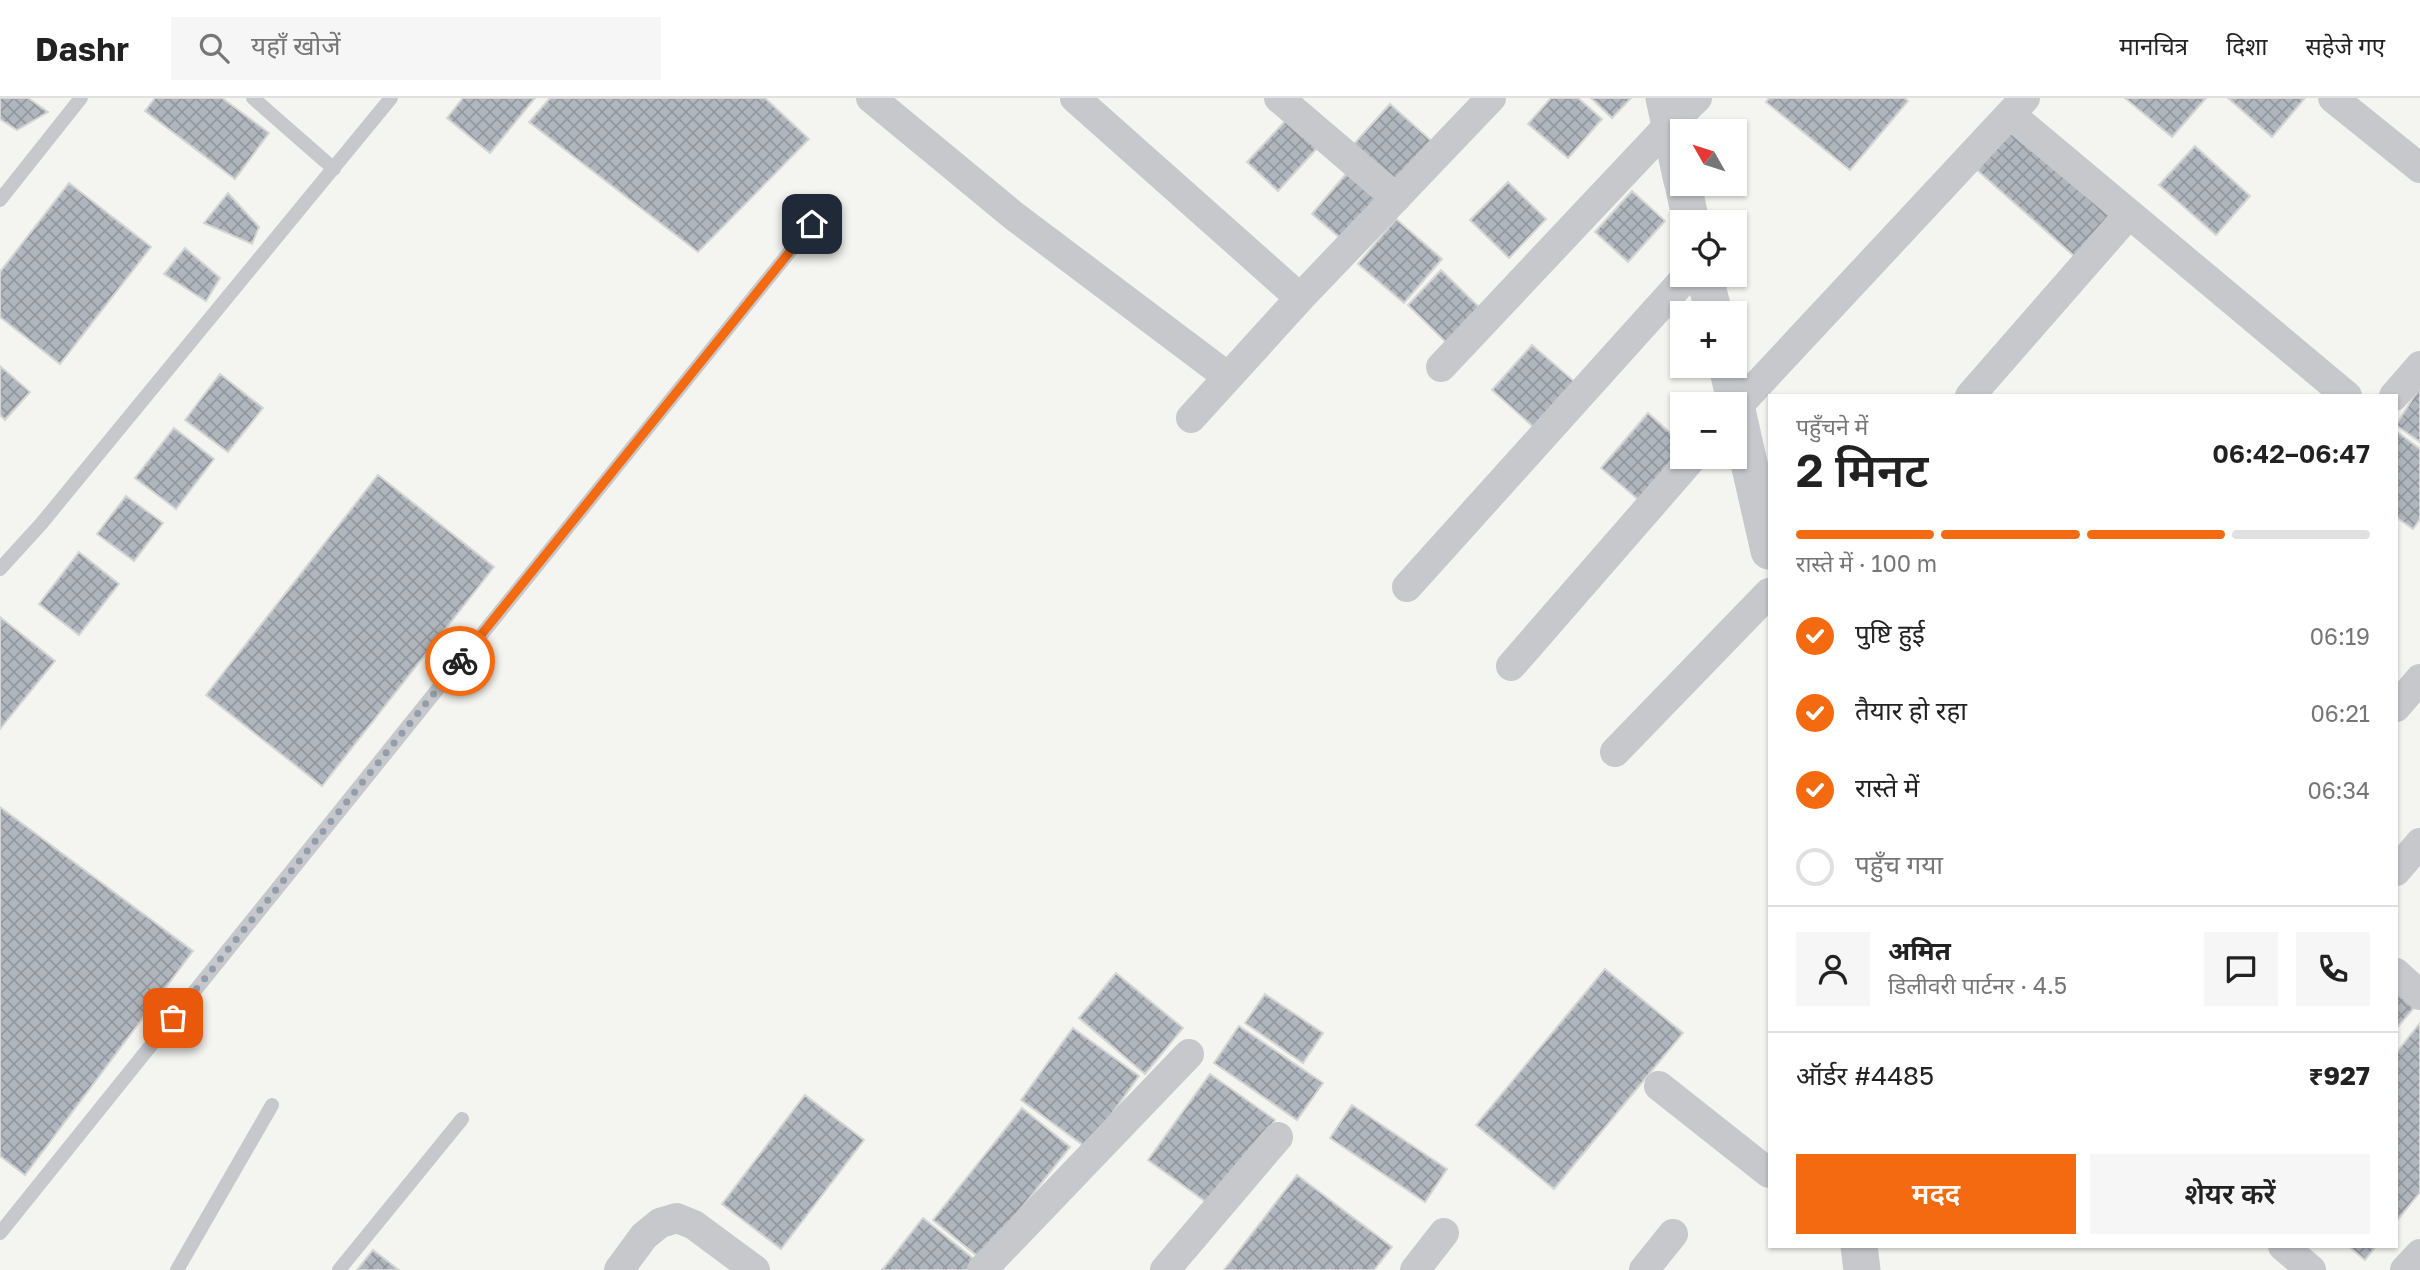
<!DOCTYPE html>
<html lang="hi">
<meta charset="utf-8">
<style>
:root{--surface:#fff;--page:#f6f6f6;--text:#222;--muted:#767676;--line:#e0e0e0;--accent:#f36a11}
body{margin:0;font-family:"Golos Text","Noto Sans Devanagari",sans-serif;background:var(--page);color:var(--text);height:100vh;display:flex;flex-direction:column;font-size:26px;white-space:nowrap}
*{box-sizing:border-box;margin:0}
p{font-size:23px;color:var(--muted)}
.icon{flex:none;width:38px;height:38px;fill:none;stroke:currentColor;stroke-width:2;stroke-linecap:round;stroke-linejoin:round}
.map{position:relative;flex:1;overflow:hidden}
.drawer{position:absolute;left:1768px;top:296px;width:630px;height:854px;display:flex;flex-direction:column;background:var(--surface);border-radius:0px;box-shadow:0 2px 5px #0004}
.drawer>*{flex:none}
.needle{width:46px;rotate:309deg}
.buttons{position:absolute;left:1670px;top:21px;display:grid;gap:14px}
.buttons a{display:grid;place-items:center;width:77px;height:77px;border-radius:0px;background:var(--surface);box-shadow:0 2px 5px #0004;font-size:35px}
.pin{position:absolute;display:grid;place-items:center;width:60px;height:60px;color:#fff;margin:-30px;border-radius:14px;box-shadow:0 4px 10px #0006}
.courier{position:absolute;display:grid;place-items:center;width:70px;height:70px;margin:-35px;border:5px solid #f36a11;border-radius:50%;background:#fff;color:#222;box-shadow:0 2px 9px #0007}
.headline em{font-style:normal;font-weight:600}
.headline div{display:flex;flex-direction:column-reverse}
.headline{display:flex;align-items:center;justify-content:space-between;height:119px;padding:0 28px}
h1{font-size:46px;font-weight:600;line-height:52px}
.bar{display:grid;grid-template-columns:repeat(4,1fr);gap:10px 7px;align-content:center;height:84px;padding:0 28px}
.bar i{height:9px;border-radius:5px;background:var(--line)}
.bar .current{background:var(--accent)}
.bar p{grid-column:span 4}
.line{display:flex;align-items:center;gap:18px;padding:0 28px;border-top:2px solid var(--line)}
.line div{flex:1}
.round{display:grid;place-items:center;flex:none;width:74px;height:74px;border-radius:0px;background:var(--page)}
ol{padding:0 28px;list-style:none}
li{display:flex;align-items:center;gap:21px;height:77px}
li p{margin-inline-start:auto}
li .icon{padding:7px;border-radius:50%;background:var(--accent);color:#fff;stroke-width:4}
li:last-child{color:var(--muted)}
li i{width:38px;height:38px;border:4px solid var(--line);border-radius:50%}
.primary-button{display:flex;gap:14px;margin-top:auto;padding:14px 28px}
.primary-button a{flex:1;height:80px;border-radius:0px;background:var(--accent);color:#fff;font-size:28px;font-weight:600;line-height:80px;text-align:center}
.primary-button a+a{background:var(--page);color:var(--text)}
header{display:flex;align-items:center;gap:42px;box-sizing:border-box;height:98px;padding:0 35px;background:var(--surface);border-bottom:2px solid var(--line)}
header strong{font-size:33px}
nav{display:flex;gap:38px;margin-inline-start:auto;font-size:24px}
.search{width:490px;height:63px;background:var(--page);display:flex;align-items:center;gap:18px;box-sizing:border-box;padding:0 24px;border-radius:0px;color:var(--muted);font-size:26px}
.map>svg:first-child{display:block}
.building{fill:url(#building-cross-hatch);stroke:#d5d6d3;stroke-width:2}
.lines{fill:none;stroke-linecap:round;stroke-linejoin:round}
.service{stroke:#c6c8cc;stroke-width:14}
.minor{stroke:#c6c8cc;stroke-width:30}
.tertiary{stroke:#c6c8cc;stroke-width:37}
.done{stroke:#949eaa;stroke-width:7;stroke-dasharray:0 12.6}
.route{stroke:#f36a11;stroke-width:9}
</style>
<header>
<strong>Dashr</strong>
<div class="search"><svg class="icon" aria-label="search" viewBox="0 0 24 24"><circle cx="10" cy="10" r="6"/><path d="M15 15l6 6"/></svg>यहाँ खोजें</div>
<nav><a>मानचित्र</a><a>दिशा</a><a>सहेजे गए</a></nav>
</header>
<div class="map">
<svg width="2420" height="1172" viewBox="0 0 2420 1172">
<defs>
<pattern id="building-cross-hatch" width="8" height="8" patternUnits="userSpaceOnUse" patternTransform="scale(1.75)"><rect width="8" height="8" fill="#b0b6bd"/><path d="M0 0l8 8M0 8l8-8" fill="none" stroke="#93989f"/></pattern>
</defs>
<rect width="100%" height="100%" fill="#f4f5f0"/>
<path class="building" d="M 0,0 L 28,0 L 48,14 L 17,32 L 0,21 Z
M 155,0 L 222,0 L 269,35 L 235,81 L 145,13 Z
M 463,0 L 535,0 L 490,55 L 447,20 Z
M 550,0 L 765,0 L 809,41 L 698,154 L 529,24 Z
M 1551,0 L 1578,0 L 1602,21 L 1568,60 L 1528,26 Z
M 1591,0 L 1631,0 L 1612,20 Z
M 1769,0 L 1904,0 L 1908,3 L 1850,72 L 1766,4 Z
M 2125,0 L 2206,0 L 2172,39 Z
M 2228,0 L 2305,0 L 2272,39 Z
M 1390,6 L 1437,48 L 1401,89 L 1354,46 Z
M 1289,19 L 1320,47 L 1278,93 L 1247,64 Z
M 2013,31 L 2117,123 L 2081,164 L 1977,72 Z
M 2195,48 L 2250,98 L 2216,137 L 2159,87 Z
M 1351,70 L 1385,99 L 1346,145 L 1312,116 Z
M 1508,84 L 1546,121 L 1509,160 L 1470,122 Z
M 69,85 L 151,149 L 60,266 L 0,219 L 0,174 Z
M 1632,93 L 1665,123 L 1628,164 L 1595,134 Z
M 228,95 L 259,129 L 252,146 L 204,125 Z
M 1396,121 L 1442,161 L 1404,205 L 1358,166 Z
M 185,150 L 220,180 L 206,203 L 164,176 Z
M 1441,172 L 1484,214 L 1450,248 L 1408,207 Z
M 1532,247 L 1577,286 L 1537,332 L 1492,292 Z
M 0,268 L 30,294 L 5,322 L 0,317 Z
M 220,276 L 263,310 L 228,354 L 185,322 Z
M 2420,289 L 2420,344 L 2396,327 Z
M 1648,315 L 1682,345 L 1682,359 L 1647,409 L 1601,370 Z
M 174,330 L 214,361 L 176,411 L 135,380 Z
M 2396,333 L 2420,351 L 2420,421 L 2413,431 L 2396,419 Z
M 378,377 L 494,469 L 322,688 L 206,597 Z
M 126,398 L 163,425 L 134,463 L 97,436 Z
M 79,454 L 119,486 L 79,537 L 39,506 Z
M 0,519 L 55,563 L 0,631 Z
M 0,709 L 193,853 L 25,1077 L 0,1058 Z
M 1605,871 L 1683,935 L 1554,1091 L 1476,1027 Z
M 1116,875 L 1183,930 L 1145,976 L 1079,920 Z
M 2396,885 L 2418,905 L 2396,931 Z
M 1265,896 L 1323,935 L 1303,965 L 1245,925 Z
M 2420,925 L 2420,1094 L 2396,1124 L 2396,955 Z
M 1239,928 L 1323,985 L 1297,1022 L 1214,965 Z
M 1073,930 L 1139,978 L 1087,1050 L 1021,1002 Z
M 1210,976 L 1275,1022 L 1213,1109 L 1148,1062 Z
M 805,997 L 864,1042 L 781,1151 L 722,1106 Z
M 1352,1007 L 1447,1071 L 1425,1104 L 1330,1040 Z
M 1022,1010 L 1070,1049 L 981,1161 L 933,1122 Z
M 1297,1077 L 1392,1149 L 1374,1172 L 1224,1172 Z
M 923,1120 L 980,1166 L 974,1172 L 882,1172 Z
M 2348,1148 L 2376,1148 L 2365,1162 Z
M 373,1152 L 399,1172 L 357,1172 Z"/>
<g class="lines">
<path class="service" d="M 253,0 L 334,71
M 0,102 L 81,0
M 0,471 L 41,426 L 391,0
M 0,1135 L 812,126
M 177,1172 L 272,1007
M 339,1172 L 462,1021"/>
<path class="minor" d="M 871,0 L 1014,118 L 1228,279
M 1075,0 L 1300,200
M 1279,0 L 1396,100
M 2333,0 L 2420,70
M 2011,17 L 2347,298
M 1441,269 L 1669,27 L 1697,0
M 1970,298 L 2129,116
M 2394,298 L 2420,268
M 1734,312 L 2025,0
M 1191,320 L 1300,200 L 1491,0
M 1407,489 L 1688,177
M 1511,568 L 1693,359
M 2396,609 L 2420,581
M 1615,654 L 1769,495
M 2396,773 L 2420,745
M 2396,875 L 2420,897
M 1659,988 L 1769,1075
M 2283,1148 L 2311,1172
M 619,1172 L 644,1138 L 660,1125 L 677,1120 L 694,1127 L 755,1172
M 982,1172 L 1189,956
M 1165,1172 L 1278,1039
M 1415,1172 L 1444,1135
M 1644,1172 L 1673,1136
M 2405,1172 L 2420,1156"/>
<path class="tertiary" d="M 1664,0 L 1682,83
M 1683,86 L 1691,124
M 1704,177 L 1714,215
M 1727,268 L 1769,453
M 1859,1148 L 1862,1172"/>
</g>
<g class="lines">
<path class="done" d="M 173,920 L 460,563"/>
<path class="route" d="M 460,563 L 812,126"/>
</g>
</svg>
<div class="buttons">
<a><svg class="needle" viewBox="-14 -14 28 28"><path d="M0-13l5 13h-10z" fill="#e53935"/><path d="M0 13l5-13h-10z" fill="#767676"/></svg></a>
<a><svg class="icon" aria-label="locate" viewBox="0 0 24 24"><circle cx="12" cy="12" r="6"/><path d="M12 2v4M12 18v4M2 12h4M18 12h4"/></svg></a>
<a>+</a>
<a>−</a>
</div>
<div class="pin" style="left:173px;top:920px;background:#ea580c"><svg class="icon" aria-label="bag" viewBox="0 0 24 24"><path d="M5 8h14l-1 12H6zM9 8a3 3 0 0 1 6 0"/></svg></div>
<div class="pin" style="left:812px;top:126px;background:#1f2937"><svg class="icon" aria-label="home" viewBox="0 0 24 24"><path d="M3 11l9-7 9 7M6 9v11h12V9"/></svg></div>
<div class="courier" style="left:460px;top:563px"><svg class="icon" aria-label="bike" viewBox="0 0 24 24"><circle cx="6" cy="16" r="4"/><circle cx="18" cy="16" r="4"/><path d="M6 16l4-8h5l3 8M10 8l3 8H6M13 5h3"/></svg></div>
<section class="drawer">
<div class="headline"><div><h1>2 मिनट</h1><p>पहुँचने में</p></div><em>06:42–06:47</em></div>
<div class="bar"><i class="current"></i><i class="current"></i><i class="current"></i><i></i><p>रास्ते में · 100 m</p></div>
<ol>
<li><svg class="icon" aria-label="check" viewBox="0 0 24 24"><path d="M5 12l5 5 9-10"/></svg>पुष्टि हुई<p>06:19</p></li>
<li><svg class="icon" aria-label="check" viewBox="0 0 24 24"><path d="M5 12l5 5 9-10"/></svg>तैयार हो रहा<p>06:21</p></li>
<li><svg class="icon" aria-label="check" viewBox="0 0 24 24"><path d="M5 12l5 5 9-10"/></svg>रास्ते में<p>06:34</p></li>
<li><i></i>पहुँच गया</li>
</ol>
<div class="line" style="height:126px"><a class="round"><svg class="icon" aria-label="person" viewBox="0 0 24 24"><circle cx="12" cy="8" r="4"/><path d="M4 21q1-7 8-7t8 7"/></svg></a><div><b>अमित</b><p>डिलीवरी पार्टनर · 4.5</p></div><a class="round"><svg class="icon" aria-label="chat" viewBox="0 0 24 24"><path d="M4 5h16v11H9l-5 4z"/></svg></a><a class="round"><svg class="icon" aria-label="phone" viewBox="0 0 24 24"><path d="M5 4h4l2 5-3 2q2 4 5 5l2-3 5 2v4C11 20 4 13 5 4z"/></svg></a></div>
<div class="line" style="height:91px"><div>ऑर्डर #4485</div><b>₹927</b></div>
<div class="primary-button"><a>मदद</a><a>शेयर करें</a></div>
</section>
</div>
